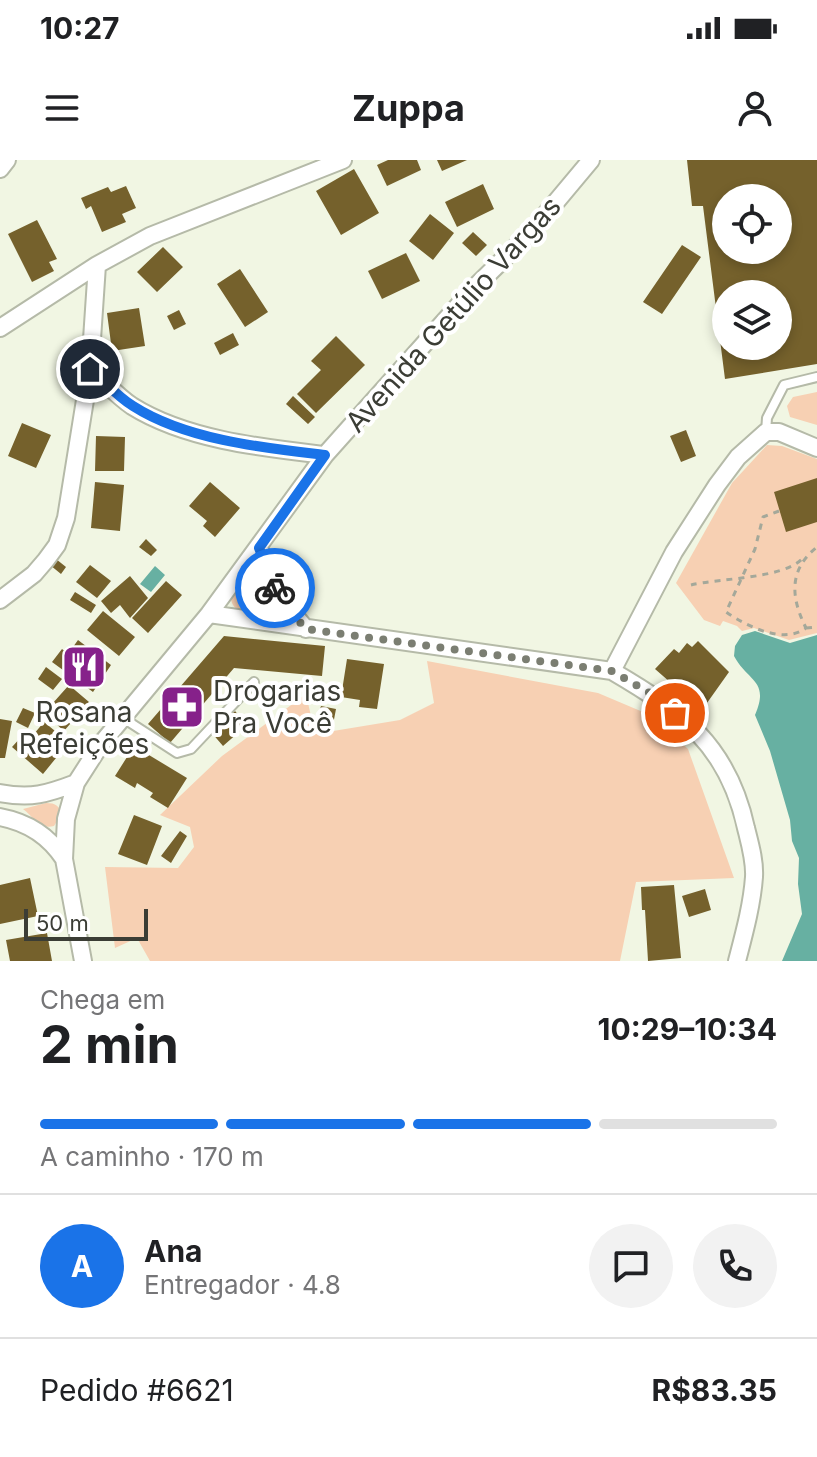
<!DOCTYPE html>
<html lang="pt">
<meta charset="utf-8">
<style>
:root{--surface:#fff;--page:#f2f2f2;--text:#202124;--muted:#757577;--line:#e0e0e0;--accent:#1a73e8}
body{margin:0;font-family:Inter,sans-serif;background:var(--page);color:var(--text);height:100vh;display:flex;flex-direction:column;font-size:30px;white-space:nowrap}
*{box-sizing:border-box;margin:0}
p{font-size:26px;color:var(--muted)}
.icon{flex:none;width:44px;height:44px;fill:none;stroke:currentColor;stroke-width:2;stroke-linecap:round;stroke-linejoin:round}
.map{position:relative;height:801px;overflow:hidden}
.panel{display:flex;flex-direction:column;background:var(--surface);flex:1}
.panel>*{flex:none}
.tools{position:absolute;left:712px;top:24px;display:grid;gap:16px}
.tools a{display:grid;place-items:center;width:80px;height:80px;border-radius:50%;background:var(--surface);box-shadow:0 4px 12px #0003;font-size:40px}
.scale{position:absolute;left:24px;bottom:20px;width:124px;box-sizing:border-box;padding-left:8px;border:4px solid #3b3d35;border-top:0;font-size:22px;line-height:28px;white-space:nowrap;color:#3b3d35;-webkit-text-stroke:6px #fff;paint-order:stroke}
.pin{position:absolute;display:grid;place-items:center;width:68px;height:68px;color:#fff;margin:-34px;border:4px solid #fff;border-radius:50%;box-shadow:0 2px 8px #0007}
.courier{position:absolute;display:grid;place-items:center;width:80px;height:80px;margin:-40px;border:6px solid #1a73e8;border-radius:50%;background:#fff;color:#222;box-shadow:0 2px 10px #0007}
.summary em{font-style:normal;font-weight:700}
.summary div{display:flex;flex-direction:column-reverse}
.summary{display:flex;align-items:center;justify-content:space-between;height:136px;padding:0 40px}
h1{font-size:52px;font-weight:700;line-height:60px}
.bar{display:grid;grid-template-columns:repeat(4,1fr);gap:12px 8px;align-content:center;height:96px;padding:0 40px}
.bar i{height:10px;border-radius:6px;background:var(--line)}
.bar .selected{background:var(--accent)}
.bar p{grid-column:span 4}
.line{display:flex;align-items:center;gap:20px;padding:0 40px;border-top:2px solid var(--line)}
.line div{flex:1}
.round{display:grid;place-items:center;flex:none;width:84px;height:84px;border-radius:42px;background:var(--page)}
.status{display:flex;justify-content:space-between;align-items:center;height:56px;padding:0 40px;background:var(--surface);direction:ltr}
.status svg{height:22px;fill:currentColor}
header{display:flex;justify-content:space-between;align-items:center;height:104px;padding:0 40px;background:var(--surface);font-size:36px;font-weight:700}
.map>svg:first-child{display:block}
.green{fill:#f7d0b3}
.water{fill:#67b0a2}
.building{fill:#75612c;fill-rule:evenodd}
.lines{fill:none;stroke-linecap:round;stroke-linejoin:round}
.service-casing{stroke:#b5baa8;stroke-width:12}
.minor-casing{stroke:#b5baa8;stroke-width:20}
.path{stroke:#a4a89a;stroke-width:3;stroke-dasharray:6 6;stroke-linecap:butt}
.service{stroke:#fff;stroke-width:8}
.minor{stroke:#fff;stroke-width:16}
.done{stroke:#7b7e72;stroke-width:8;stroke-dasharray:0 14.4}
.route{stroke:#1a73e8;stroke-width:10}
.labels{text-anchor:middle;stroke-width:8;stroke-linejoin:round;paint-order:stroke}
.street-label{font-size:28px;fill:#3b3d35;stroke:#fff}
.poi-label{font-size:28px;fill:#3b3d35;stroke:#fff;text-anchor:start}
</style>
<div class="status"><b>10:27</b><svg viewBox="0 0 49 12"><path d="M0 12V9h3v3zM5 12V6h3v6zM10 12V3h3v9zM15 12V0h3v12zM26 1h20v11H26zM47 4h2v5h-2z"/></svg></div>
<header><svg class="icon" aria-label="menu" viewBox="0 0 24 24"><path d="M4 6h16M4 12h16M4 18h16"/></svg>Zuppa<svg class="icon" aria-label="person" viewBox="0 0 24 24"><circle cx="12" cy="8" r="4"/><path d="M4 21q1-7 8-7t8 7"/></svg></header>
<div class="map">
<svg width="817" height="801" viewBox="0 0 817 801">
<rect width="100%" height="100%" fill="#f1f6e3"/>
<path class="green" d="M 817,232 L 817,265 L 790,257 L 787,246 L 793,237 Z
M 767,285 L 782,286 L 817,299 L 817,473 L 789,480 L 754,468 L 742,471 L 737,466 L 723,461 L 720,466 L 704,460 L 676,423 L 732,323 Z
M 253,415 L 261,430 L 272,441 L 269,452 C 256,456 233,455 231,439 L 248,418 Z
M 427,501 L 598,533 L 650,555 L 688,589 L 734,718 L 636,722 L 620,801 L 150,801 L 137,778 L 115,788 L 105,707 L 178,708 L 194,687 L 190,667 L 160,655 L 222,596 L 306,534 L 315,574 L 400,560 L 434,543 Z
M 46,643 C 56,643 60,646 61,655 L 54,666 C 39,670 34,657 23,649 Z"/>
<path class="water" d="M 155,406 L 165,415 L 151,432 L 140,424 Z
M 755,471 L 790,483 L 817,475 L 817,801 L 782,801 L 802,754 L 798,724 L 799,698 L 792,681 L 790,660 L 770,591 L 755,555 C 770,520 748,522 734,496 L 735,486 L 742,475 Z"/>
<path class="building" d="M 388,0 L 417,0 L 421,10 L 387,26 L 377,5 Z
M 437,0 L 467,0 L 442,11 Z
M 687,0 L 817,0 L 817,204 L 725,219 L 703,46 L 692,46 ZM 726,38 L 778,38 L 778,90 L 726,90 ZM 726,134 L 778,134 L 778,186 L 726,186 Z
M 354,9 L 379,53 L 341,75 L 316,31 Z
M 483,24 L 494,49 L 457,67 L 445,42 Z
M 126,26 L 136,48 L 122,54 L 126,62 L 102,72 L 91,46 L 86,49 L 81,38 L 108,27 L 111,32 Z
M 430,54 L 454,73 L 433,100 L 409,81 Z
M 37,60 L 57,99 L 49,102 L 54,111 L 32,122 L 8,74 Z
M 473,72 L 487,85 L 476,96 L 462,83 Z
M 682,85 L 701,97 L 662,154 L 643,142 Z
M 163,87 L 183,107 L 157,132 L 137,112 Z
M 406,93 L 420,121 L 382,139 L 368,111 Z
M 240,109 L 268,152 L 245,167 L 217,124 Z
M 139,148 L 145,186 L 112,191 L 107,153 Z
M 179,150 L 186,164 L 174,170 L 167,156 Z
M 233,173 L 239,185 L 220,195 L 214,183 Z
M 336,176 L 365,205 L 316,253 L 297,234 L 321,210 L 311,201 Z
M 293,236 L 315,257 L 308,264 L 286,244 Z
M 22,263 L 51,275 L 36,308 L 8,296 Z
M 686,270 L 696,296 L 681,302 L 670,276 Z
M 96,276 L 125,277 L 124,311 L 95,311 Z
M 817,318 L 817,362 L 786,372 L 774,332 Z
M 95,322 L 124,325 L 120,371 L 91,368 Z
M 210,322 L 240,348 L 215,377 L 203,366 L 207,361 L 189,346 Z
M 146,379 L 157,390 L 151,396 L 139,387 Z
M 56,399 L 66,407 L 61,414 L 50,405 Z
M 90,405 L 111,421 L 97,438 L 76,422 Z
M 130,416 L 148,438 L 130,458 L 120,445 L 111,453 L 101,441 Z
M 166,421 L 182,435 L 148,473 L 132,458 Z
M 75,432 L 96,445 L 91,453 L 70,440 Z
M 103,451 L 135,477 L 119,496 L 87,470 Z
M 224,476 L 325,486 L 322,516 L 234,508 L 170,583 L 148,564 Z
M 78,480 L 111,505 L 93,532 L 52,502 L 62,489 L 68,494 Z
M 698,481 L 729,512 L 702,550 L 655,509 L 674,489 L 679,493 L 687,483 L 692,487 Z
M 347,499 L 384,504 L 377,549 L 359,547 L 360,540 L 341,537 Z
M 46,507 L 62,519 L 53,530 L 38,519 Z
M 69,525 L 89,542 L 64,571 L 44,553 Z
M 321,546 L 336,549 L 332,570 L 315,566 Z
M 23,548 L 35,553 L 28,568 L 16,562 Z
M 235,551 L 247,565 L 223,586 L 211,572 Z
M 0,559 L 12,561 L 5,598 L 0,598 Z
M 44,562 L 60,575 L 47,590 L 56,598 L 43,614 L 12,587 L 22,576 L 28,581 Z
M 134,586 L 187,618 L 168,648 L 150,637 L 153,633 L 137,623 L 135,628 L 115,616 Z
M 134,655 L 162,666 L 147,705 L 118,694 Z
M 180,671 L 187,676 L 171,703 L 161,696 Z
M 30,718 L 38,756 L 0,764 L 0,725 Z
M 674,725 L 681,798 L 648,801 L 645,750 L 642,750 L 641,727 Z
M 705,729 L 711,750 L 689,757 L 682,736 Z
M 47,773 L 52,801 L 10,801 L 6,780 Z"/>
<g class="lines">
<g class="service-casing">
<path id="service" d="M 766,272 L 767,258 L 784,225 L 817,217
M 123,558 L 177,593 L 191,589 L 254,522"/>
</g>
<g class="minor-casing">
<path id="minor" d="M 0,9 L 7,0
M 0,168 L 97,105 L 150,76 L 343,0
M 90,209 C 104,221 117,236 132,246 C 186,280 264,288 325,295
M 259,388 C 272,421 282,442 306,469
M 0,440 L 34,414 L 46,400 L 57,385 L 66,358 L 90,209 L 97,105
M 209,454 L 612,511 C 682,552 728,585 746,668 C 750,684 755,701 754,717 C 752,745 744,774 737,801
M 612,511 L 674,392 L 717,325 L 738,297 L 766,272 L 779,272 L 817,288
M 0,633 C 31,639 47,634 76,623
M 0,657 C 27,662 49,676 64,699
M 83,801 L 64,699 L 66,659 L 76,623 L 101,584 L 209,454 L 325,295 L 475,127 L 530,73 L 591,0"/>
</g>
<path class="path" d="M 779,351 L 763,357 L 755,389 L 726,452 C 746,466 784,485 806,468 C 791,438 788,410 817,387
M 691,425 C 720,418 782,419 802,399
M 806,468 L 817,467"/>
<use href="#service" class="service"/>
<use href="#minor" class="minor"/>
</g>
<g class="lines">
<path class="done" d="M 275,428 L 289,450 L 306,469 L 612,511 L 653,535 L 675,553"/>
<path class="route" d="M 90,209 C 104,221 117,236 133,246 C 186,280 264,288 325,295 L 259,388 L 275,428"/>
</g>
<defs>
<g id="restaurant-square" transform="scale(2.3)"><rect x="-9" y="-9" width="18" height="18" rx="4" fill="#86218a" stroke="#fff"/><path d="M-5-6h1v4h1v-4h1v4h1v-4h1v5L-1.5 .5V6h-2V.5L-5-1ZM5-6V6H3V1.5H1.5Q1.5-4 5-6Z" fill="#fff"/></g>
<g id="pharmacy-square" transform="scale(2.3)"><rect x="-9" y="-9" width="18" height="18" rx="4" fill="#86218a" stroke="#fff"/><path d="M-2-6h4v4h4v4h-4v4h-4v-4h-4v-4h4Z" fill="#fff"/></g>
</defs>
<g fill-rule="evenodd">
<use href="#restaurant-square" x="84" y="507"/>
<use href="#pharmacy-square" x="182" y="547"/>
</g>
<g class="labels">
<g class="street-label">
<text transform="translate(453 154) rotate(-48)" y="10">Avenida Getúlio Vargas</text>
</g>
<g class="poi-label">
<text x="213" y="541">Drogarias<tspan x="213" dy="32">Pra Você</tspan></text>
<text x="84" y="562" text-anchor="middle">Rosana<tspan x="84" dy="32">Refeições</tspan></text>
</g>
</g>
</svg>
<div class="tools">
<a><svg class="icon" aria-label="locate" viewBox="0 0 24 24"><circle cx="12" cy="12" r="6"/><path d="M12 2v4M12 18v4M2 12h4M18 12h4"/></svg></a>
<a><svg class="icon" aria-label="layers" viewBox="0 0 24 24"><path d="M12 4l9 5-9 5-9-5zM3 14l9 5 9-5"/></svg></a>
</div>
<div class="scale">50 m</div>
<div class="pin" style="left:675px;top:553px;background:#ea580c"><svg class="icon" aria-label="bag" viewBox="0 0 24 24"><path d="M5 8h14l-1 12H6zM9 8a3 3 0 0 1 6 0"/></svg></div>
<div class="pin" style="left:90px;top:209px;background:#1f2937"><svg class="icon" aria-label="home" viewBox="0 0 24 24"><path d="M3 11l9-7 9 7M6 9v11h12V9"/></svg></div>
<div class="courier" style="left:275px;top:428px"><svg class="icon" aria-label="bike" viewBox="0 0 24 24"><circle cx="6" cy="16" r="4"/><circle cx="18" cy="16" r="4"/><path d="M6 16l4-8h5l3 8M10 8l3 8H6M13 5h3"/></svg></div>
</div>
<section class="panel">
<div class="summary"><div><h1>2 min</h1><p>Chega em</p></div><em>10:29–10:34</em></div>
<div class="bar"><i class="selected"></i><i class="selected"></i><i class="selected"></i><i></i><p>A caminho · 170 m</p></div>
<div class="line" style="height:144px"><b class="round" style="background:var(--accent);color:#fff">A</b><div><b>Ana</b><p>Entregador · 4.8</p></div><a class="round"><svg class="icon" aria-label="chat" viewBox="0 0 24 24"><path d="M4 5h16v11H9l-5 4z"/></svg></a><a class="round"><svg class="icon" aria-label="phone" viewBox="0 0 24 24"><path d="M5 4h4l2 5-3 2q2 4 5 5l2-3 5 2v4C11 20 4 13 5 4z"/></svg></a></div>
<div class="line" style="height:104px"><div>Pedido #6621</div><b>R$83.35</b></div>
</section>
